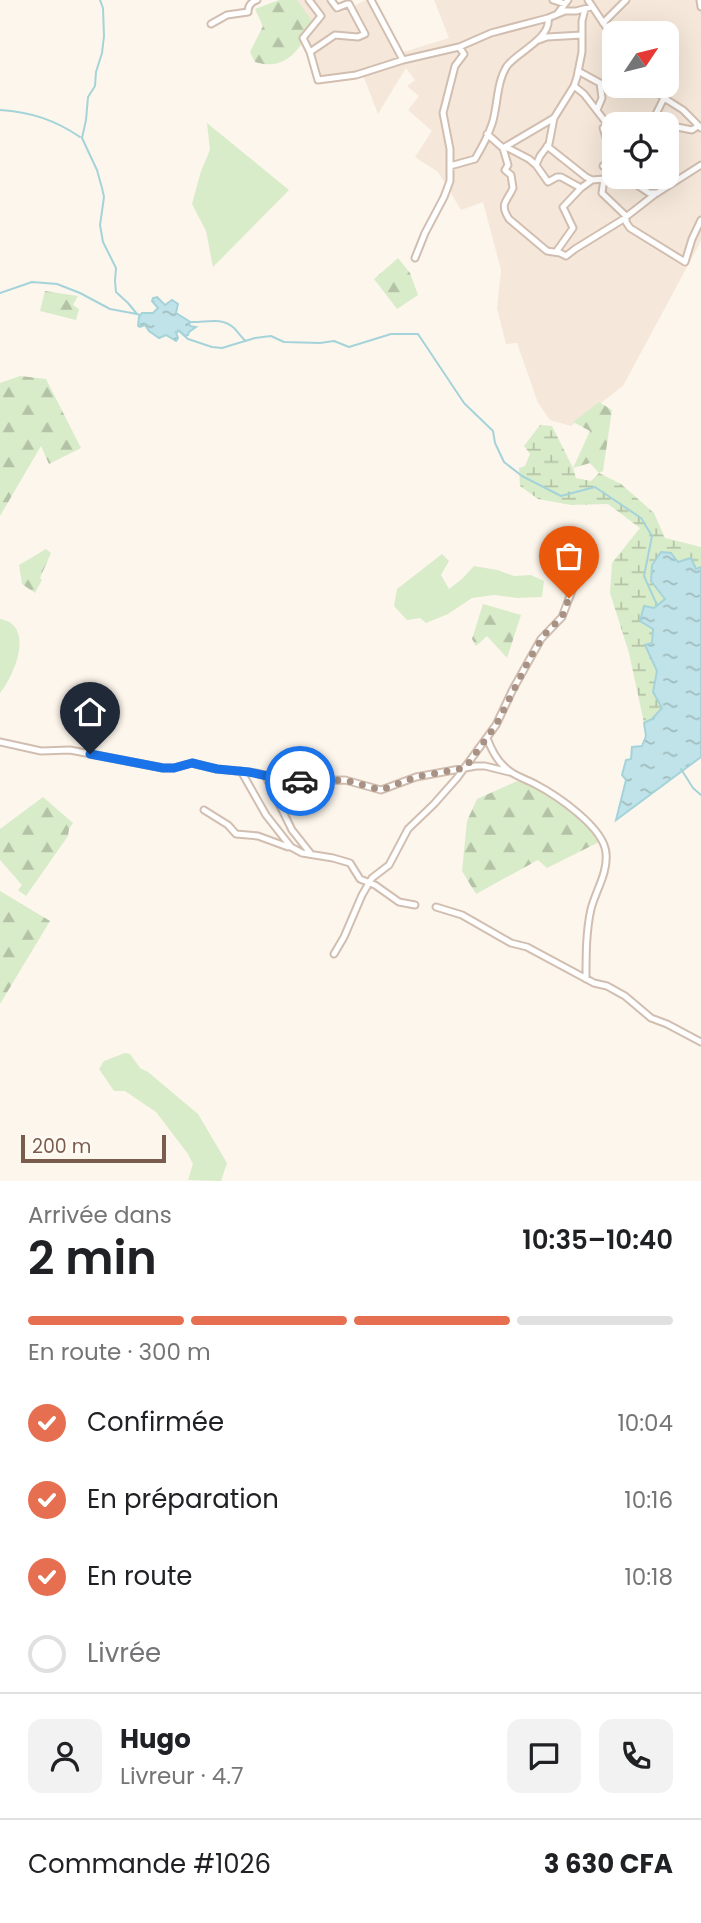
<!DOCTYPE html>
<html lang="fr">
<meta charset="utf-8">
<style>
:root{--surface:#fff;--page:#f2f2f2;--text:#202124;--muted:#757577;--line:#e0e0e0;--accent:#e76f51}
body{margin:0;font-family:Poppins,sans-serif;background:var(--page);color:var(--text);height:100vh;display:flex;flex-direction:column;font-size:26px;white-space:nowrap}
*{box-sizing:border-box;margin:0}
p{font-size:23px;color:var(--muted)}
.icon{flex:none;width:38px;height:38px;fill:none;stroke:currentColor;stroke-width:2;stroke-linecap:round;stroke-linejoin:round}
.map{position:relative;height:1181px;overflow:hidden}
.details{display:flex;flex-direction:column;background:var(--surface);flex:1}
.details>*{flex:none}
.needle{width:46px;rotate:55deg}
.buttons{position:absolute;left:602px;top:21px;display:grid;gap:14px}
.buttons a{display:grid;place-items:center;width:77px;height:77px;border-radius:14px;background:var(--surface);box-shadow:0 7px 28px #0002;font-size:35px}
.scale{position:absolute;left:21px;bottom:18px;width:145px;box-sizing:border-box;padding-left:7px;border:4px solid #7a5c4d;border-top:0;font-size:19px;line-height:24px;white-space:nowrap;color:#7a5c4d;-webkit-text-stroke:5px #fffaf3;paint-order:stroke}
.pin{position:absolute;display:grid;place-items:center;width:60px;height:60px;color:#fff;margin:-72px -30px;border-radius:50% 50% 50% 0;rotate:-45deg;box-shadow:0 0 7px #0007}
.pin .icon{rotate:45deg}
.courier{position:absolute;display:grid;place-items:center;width:70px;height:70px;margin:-35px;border:5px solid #1a73e8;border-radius:50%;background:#fff;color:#222;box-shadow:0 2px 9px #0007}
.summary em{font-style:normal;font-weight:600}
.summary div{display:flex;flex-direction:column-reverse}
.summary{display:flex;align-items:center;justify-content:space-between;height:119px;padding:0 28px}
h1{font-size:46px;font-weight:600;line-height:52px}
.bar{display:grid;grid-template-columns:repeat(4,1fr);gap:10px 7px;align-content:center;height:84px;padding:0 28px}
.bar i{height:9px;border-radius:5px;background:var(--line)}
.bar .current{background:var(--accent)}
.bar p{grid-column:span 4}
.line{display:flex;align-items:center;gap:18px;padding:0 28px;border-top:2px solid var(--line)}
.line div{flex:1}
.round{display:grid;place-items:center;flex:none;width:74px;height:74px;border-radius:14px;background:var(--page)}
ol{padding:0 28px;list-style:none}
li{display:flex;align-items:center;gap:21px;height:77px}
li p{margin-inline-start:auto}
li .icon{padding:7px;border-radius:50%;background:var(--accent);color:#fff;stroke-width:4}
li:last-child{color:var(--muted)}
li i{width:38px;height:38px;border:4px solid var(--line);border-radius:50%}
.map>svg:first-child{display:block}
.residential{fill:#f5e8da;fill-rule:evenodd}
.grass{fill:#d8ecc9}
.forest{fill:url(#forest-firs)}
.wetland{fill:url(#wetland-marsh)}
.water{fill:url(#water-ripples);stroke:#a5d3da;stroke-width:2}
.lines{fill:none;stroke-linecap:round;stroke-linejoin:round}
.stream{stroke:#a5d3da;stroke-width:2}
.minor-casing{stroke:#d1beb0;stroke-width:9}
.minor{stroke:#fff;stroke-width:5}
.done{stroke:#a89285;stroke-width:7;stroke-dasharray:0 12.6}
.route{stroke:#1a73e8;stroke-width:9}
</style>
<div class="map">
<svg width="701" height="1181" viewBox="0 0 701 1181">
<defs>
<pattern id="forest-firs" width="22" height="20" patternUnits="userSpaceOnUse" patternTransform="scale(1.75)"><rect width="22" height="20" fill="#d8ecc9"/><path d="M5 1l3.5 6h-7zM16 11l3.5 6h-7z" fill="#b4c2a5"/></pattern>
<pattern id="wetland-marsh" width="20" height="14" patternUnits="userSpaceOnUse" patternTransform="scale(1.75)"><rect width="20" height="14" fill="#d8ecc9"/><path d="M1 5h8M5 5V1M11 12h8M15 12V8" fill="none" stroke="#b4c2a5"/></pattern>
<pattern id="water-ripples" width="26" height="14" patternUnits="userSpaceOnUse" patternTransform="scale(1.75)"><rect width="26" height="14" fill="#bfe3e8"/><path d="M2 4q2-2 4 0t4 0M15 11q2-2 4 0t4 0" fill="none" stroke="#a0bbbe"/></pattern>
</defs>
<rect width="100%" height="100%" fill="#fdf6ec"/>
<path class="residential" d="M 295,0 L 328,0 L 337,14 L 366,0 L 370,0 L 400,53 L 449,38 L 434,0 L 701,0 L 701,241 L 623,386 L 571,426 L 550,420 L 538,403 L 517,343 L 506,344 L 497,308 L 501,270 L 483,202 L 461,210 L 438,172 L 415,157 L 432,131 L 408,110 L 419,96 L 407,86 L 415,80 L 406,68 L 378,114 L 363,75 L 320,82 L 303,47 L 314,27 ZM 614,33 L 667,33 L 667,86 L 614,86 ZM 614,124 L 667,124 L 667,177 L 614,177 Z"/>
<path class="grass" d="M 207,123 L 289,190 L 213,267 L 206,231 L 192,204 L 201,171 L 210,150 Z
M 442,554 L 449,561 L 441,575 L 449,589 L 462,579 L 474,566 L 497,570 L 514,576 L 531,575 L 544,581 L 542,597 L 517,598 L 494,595 L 472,598 L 448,614 L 426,623 L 420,618 L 407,620 L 394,606 L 397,589 Z
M 0,619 C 36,625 14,676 0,693 Z
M 125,1053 L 130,1054 L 140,1068 L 148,1072 L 198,1114 L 227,1163 L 221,1181 L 188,1180 L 193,1164 L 188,1154 L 156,1112 L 125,1091 L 114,1091 L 99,1069 L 104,1061 Z"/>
<path class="forest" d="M 279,0 L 297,0 L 314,24 C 300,48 287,72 255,62 L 250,52 L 263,26 L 255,9 Z
M 398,258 L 410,273 L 418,295 L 397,309 L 374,279 Z
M 45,291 L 78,296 L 73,305 L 79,309 L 76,320 L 40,311 Z
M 20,376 L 46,379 L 81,448 L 49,464 L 41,446 L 0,516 L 0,383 Z
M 599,402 L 612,410 L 603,471 L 599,473 L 590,463 L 573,468 L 590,431 L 573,422 Z
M 46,549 L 51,553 L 40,578 L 42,580 L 35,593 L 22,584 L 19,565 Z
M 483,604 L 521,615 L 507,658 L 487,636 L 476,646 L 472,639 Z
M 524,778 L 565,802 L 601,841 L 547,868 L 538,860 L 476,894 L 462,871 L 467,821 L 477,799 Z
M 43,797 L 73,823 L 69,829 L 68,836 L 26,896 L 18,890 L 22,885 L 0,860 L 0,829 Z
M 0,891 L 50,921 L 0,1004 Z"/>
<path class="wetland" d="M 540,425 L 552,426 L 573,468 L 576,478 L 591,481 L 599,473 L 621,484 L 654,513 L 665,538 L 701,547 L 701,567 L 696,569 L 693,562 L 651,581 L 665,599 L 654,609 L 652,643 L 645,646 L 657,671 L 653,692 L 662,708 L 652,719 L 644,723 L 629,653 L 610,593 L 612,563 L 640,528 L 608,504 L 571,505 L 538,499 L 520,486 L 519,468 L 525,466 L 530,454 L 524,446 Z"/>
<path class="water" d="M 157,297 L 165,305 L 172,300 L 178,304 L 176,313 L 189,321 L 190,326 L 196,327 L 189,332 L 188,335 L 185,336 L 180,331 L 176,332 L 178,338 L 176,341 L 166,335 L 159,338 L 149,331 L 145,325 L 140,327 L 138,326 L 139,317 L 142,313 L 153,313 L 158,308 L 152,301 L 153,298 Z
M 661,552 L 671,553 L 678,562 L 691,558 L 696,569 L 701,567 L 701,757 L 616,820 L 626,780 L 622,775 L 626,760 L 631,759 L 632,747 L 642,746 L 646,736 L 644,723 L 652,719 L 662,708 L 653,692 L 657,671 L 645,645 L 652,643 L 653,629 L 640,621 L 644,606 L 654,608 L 665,599 L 651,581 L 652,565 Z"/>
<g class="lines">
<path class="stream" d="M 100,0 L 103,8 L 104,36 L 102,53 L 96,72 L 95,86 L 88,97 L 86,120 L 82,138 L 97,170 L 102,188 L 104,197 L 100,225 L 103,242 L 116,268 L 115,281 L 116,292 L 128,303 L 137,314 L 140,315
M 0,110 C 31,112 55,120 80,137
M 0,293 L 32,282 L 57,284 L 80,293 L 110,309 L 137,314
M 190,322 C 205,323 221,316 234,328 C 238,332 241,337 246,341
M 178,330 L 188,339 L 212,347 L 222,348 L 255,338 L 271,336 L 284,342 L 320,343 L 334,341 L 349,347 L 391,334 L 418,334 L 464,403 L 493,431 L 495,443 L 504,462 L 522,476 L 561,496 L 595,487 L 641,518 L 652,536 L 644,576 L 657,605
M 681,769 L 693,788 L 701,795"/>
<g class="minor-casing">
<path id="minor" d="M 309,0 L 321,16 L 303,38 L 310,52 L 318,80 L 356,75 L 403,60 L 459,47 L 491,33 L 548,18 L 565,11 L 576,11 L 591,7
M 371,0 L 403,60
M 553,0 L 565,4
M 588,0 L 614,39
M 700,0 L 701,7
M 558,13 L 568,0
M 603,23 L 626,0
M 211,24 L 227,15 L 248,12 C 248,6 251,2 257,0
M 539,40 L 547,37 L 582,35
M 310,52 L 335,35 L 358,37 L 365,34 L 349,4 L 347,4 L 337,8 L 331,0
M 578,71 L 600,83 L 602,98 L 597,110
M 574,86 L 584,94 L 608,125
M 650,86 L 664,98 L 683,110 L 701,128
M 649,122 L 656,114 L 664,98
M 667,125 L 692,130 L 698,126
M 487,134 L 503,148 L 554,118
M 547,146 L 586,177 L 592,180 L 604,179 L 602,193 L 626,216 L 626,222 L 630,228 L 685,262 L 692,239 L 701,220
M 506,147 L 529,159 L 536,165 L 548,182 L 557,177 L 561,177 L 581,188 L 592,180
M 503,148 L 508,165 L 505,170 L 511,175 L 513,188 C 507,202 499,203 509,219 L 547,251 L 560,253 L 566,256 L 575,249 L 622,220 L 654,195 L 701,165
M 609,153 L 610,150 L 603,128 C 619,118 645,119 663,124
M 614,157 L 603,166 L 614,174
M 536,165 L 540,156 L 549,144 L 554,118 L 574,86 L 577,77 L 582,52 L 582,21 L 585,9
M 450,166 L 475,159 C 481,149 488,136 492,124 C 498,106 496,83 507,66 C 516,53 552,38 548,18
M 618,177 L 634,183 L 649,193 L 657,193
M 556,252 L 573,228 L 563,207 L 581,188
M 415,258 L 425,233 L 444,197 L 450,181 L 450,149 L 443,113 L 455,66 L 464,54 L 459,47
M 487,738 C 491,749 497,761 507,769 C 514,776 526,779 535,784 C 556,795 604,827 606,853 C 608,873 596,890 591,909 C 586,931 586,956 586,979
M 0,742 L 41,751 L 70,750 L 163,768 L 174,768 L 192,763 L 217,769 L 257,773 L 290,781 L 345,780 L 381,790 L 416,777 L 476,766 L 485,766 L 509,772
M 241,771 L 266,815 L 291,847 L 302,853 L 333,858 L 350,863 L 360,879 L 375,885 L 399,902 L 415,905
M 265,775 L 292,830 L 311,854
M 204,810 L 228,825 L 236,834 L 258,836 L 288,847
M 436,907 L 462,915 L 511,943 L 527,947 L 594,983 L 607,986 L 625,996 L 651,1018 L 667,1024 L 701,1042
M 334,954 L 344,937 L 362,895 L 372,878 L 389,865 L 408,829 L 434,804 L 457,778 L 496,725 L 513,689 L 541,639 L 562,617 L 573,588"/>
</g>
<use href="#minor" class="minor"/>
</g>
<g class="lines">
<path class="done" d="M 300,781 L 345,780 L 381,790 L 416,777 L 465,768 L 496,725 L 530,658 L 544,635 L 562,617 L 569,598"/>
<path class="route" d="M 90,754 L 163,768 L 174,768 L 192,763 L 217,769 L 249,772 L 286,780 L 300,781"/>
</g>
</svg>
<div class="buttons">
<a><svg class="needle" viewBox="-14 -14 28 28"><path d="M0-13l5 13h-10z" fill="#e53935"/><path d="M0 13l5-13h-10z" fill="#757577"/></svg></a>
<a><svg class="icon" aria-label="locate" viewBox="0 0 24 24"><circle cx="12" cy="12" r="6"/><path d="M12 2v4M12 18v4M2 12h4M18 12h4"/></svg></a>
</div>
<div class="scale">200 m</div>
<div class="pin" style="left:569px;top:598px;background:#ea580c"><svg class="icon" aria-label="bag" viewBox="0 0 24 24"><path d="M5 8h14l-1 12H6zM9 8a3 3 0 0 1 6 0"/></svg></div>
<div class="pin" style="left:90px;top:754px;background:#1f2937"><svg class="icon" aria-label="home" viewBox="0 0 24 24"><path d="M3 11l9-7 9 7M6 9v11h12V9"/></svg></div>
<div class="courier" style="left:300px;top:781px"><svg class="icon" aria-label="car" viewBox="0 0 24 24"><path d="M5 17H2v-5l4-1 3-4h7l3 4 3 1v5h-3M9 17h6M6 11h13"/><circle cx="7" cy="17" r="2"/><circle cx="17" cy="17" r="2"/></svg></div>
</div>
<section class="details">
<div class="summary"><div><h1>2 min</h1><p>Arrivée dans</p></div><em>10:35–10:40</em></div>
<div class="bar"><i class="current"></i><i class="current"></i><i class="current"></i><i></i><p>En route · 300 m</p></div>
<ol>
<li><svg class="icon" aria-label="check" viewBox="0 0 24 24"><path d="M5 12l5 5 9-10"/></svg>Confirmée<p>10:04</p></li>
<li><svg class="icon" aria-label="check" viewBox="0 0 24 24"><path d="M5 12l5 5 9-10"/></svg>En préparation<p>10:16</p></li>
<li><svg class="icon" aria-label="check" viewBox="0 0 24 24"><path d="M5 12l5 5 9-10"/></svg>En route<p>10:18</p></li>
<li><i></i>Livrée</li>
</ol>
<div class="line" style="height:126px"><a class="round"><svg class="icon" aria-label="person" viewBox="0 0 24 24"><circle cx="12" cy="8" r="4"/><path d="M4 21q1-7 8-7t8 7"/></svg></a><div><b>Hugo</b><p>Livreur · 4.7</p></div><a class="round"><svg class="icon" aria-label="chat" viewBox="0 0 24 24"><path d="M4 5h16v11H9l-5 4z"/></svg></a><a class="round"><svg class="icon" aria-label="phone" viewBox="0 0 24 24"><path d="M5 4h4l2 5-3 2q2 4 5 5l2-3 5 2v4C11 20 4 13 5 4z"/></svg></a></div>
<div class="line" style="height:91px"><div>Commande #1026</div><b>3 630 CFA</b></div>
</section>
